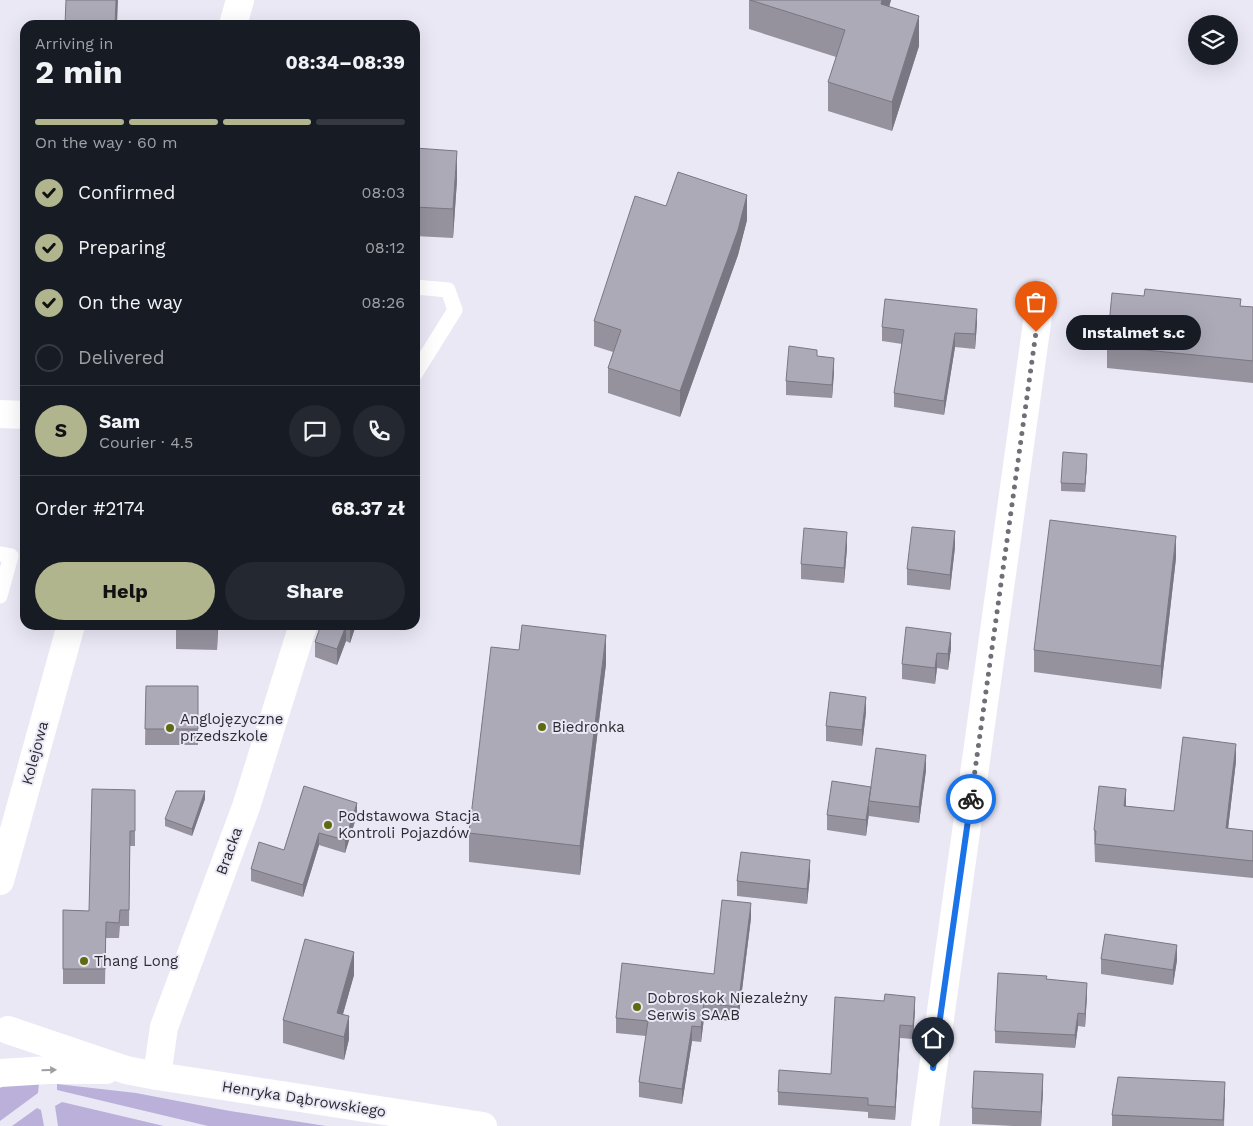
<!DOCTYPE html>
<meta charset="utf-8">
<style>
:root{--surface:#171b24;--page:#242831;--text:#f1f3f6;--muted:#9ea1a6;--line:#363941;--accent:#b0b58e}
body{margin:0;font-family:"Work Sans",sans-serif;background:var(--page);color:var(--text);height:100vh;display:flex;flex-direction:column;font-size:19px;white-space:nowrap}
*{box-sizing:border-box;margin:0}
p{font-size:16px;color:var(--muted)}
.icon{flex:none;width:28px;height:28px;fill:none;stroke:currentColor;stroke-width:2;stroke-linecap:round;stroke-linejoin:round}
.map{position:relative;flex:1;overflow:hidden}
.drawer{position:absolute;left:20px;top:20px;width:400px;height:610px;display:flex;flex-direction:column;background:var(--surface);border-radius:15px;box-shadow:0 5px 20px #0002}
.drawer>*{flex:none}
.controls{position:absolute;left:1188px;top:15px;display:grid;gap:10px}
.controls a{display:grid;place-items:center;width:50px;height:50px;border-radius:50%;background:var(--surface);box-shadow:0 5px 20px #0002;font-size:25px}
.pin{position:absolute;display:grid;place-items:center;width:42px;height:42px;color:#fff;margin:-51px -21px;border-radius:50% 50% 50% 0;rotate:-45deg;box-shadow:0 0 5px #0007}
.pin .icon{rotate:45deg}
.courier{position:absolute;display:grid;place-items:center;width:50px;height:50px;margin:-25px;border:4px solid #1a73e8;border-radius:50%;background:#fff;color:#222;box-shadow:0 1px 6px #0007}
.bubble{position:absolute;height:35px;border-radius:18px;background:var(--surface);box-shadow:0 5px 20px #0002;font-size:16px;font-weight:700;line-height:35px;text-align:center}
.headline em{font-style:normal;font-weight:700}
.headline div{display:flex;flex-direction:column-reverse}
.headline{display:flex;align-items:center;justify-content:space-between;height:85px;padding:0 15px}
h1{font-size:32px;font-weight:700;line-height:38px}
.bar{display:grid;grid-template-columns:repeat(4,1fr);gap:8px 5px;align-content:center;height:60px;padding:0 15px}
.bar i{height:6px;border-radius:4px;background:var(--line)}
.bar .on{background:var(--accent)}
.bar p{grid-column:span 4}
.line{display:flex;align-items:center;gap:12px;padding:0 15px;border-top:1px solid var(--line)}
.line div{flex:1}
.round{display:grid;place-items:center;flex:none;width:52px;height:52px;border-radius:26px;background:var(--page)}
ol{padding:0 15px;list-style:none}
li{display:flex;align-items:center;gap:15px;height:55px}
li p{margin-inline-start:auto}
li .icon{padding:5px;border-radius:50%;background:var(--accent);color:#111;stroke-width:4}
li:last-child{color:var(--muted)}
li i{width:28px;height:28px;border:2px solid var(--line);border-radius:50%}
.button{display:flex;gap:10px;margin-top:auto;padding:10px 15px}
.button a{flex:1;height:58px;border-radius:30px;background:var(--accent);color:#111;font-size:20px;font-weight:700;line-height:58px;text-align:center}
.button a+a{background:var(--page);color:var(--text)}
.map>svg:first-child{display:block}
.green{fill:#bab0da}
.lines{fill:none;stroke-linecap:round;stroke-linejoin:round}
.lane{stroke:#fff;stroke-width:15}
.street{stroke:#fff;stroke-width:28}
.secondary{stroke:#fff;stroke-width:28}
.wall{fill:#95929e}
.shaded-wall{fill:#797781}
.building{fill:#adaab8;stroke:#797781}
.oneway{fill:#a0a0a3}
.done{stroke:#706e77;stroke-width:5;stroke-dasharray:0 9}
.route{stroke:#1a73e8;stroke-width:6}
.poi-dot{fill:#606a10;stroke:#ebe8f6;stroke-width:2}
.labels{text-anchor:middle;stroke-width:4;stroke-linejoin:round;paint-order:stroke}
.poi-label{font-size:15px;fill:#2d2c32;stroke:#ebe8f6;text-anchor:start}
.street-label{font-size:15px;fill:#2d2c32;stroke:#ebe8f6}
</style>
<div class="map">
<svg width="1253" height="1126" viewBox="0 0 1253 1126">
<rect width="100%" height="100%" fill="#ebe8f6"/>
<path class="green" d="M 10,1083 L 39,1083 L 38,1093 L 0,1121 L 0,1088 Z
M 57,1084 L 136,1093 L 230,1111 L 326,1126 L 208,1126 L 57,1090 Z
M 62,1102 L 164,1126 L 58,1126 L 55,1106 Z
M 37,1108 L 41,1110 L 44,1126 L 12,1126 Z"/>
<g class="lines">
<path class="lane" d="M 415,287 L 448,290 L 455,310 L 415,374
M 0,554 L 11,556 L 0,596"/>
<path class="street" d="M 0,414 L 25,415
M 157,1076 L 164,1027 L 246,807 L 303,625
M 925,1126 L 1041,294"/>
<path class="secondary" d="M 233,25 L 240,0
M 0,881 L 71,625
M 8,1030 L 126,1070 L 157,1076 L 483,1126
M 0,1073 L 48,1070 L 106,1070"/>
</g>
<path class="wall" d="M 749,0 L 891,0 L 889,7 L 919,46 L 892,131 L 828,111 L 828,82 L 836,57 L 749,29 Z
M 415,148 L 457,180 L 453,238 L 415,236 Z
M 666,206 L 747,220 L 738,255 L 680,417 L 608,393 L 608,368 L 613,352 L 594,346 L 594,321 Z
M 1241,306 L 1253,307 L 1253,383 L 1107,368 L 1107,346 Z
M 977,323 L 975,349 L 955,347 L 944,415 L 894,407 L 894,393 L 902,344 L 882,341 L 882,327 Z
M 834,372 L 832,398 L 786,395 L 786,381 Z
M 1087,462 L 1085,492 L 1061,491 L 1061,483 Z
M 955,547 L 950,590 L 907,585 L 907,569 Z
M 847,548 L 844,583 L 801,579 L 801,564 Z
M 1176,558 L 1161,689 L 1034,672 L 1034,650 Z
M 164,625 L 218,625 L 217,650 L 176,649 L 176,628 L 164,627 Z
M 320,625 L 356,625 L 350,643 L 346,641 L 337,665 L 315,657 L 315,642 L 320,629 Z
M 951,648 L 948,670 L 937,668 L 935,684 L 902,679 L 902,664 Z
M 606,664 L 580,875 L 469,862 L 469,833 Z
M 146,686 L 198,686 L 198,745 L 145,745 Z
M 866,712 L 862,746 L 826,741 L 826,726 Z
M 1236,761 L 1228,829 L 1253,831 L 1253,878 L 1095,862 L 1094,830 L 1126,806 L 1174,811 Z
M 926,770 L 919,823 L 869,816 L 869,813 L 866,836 L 827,830 L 827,815 L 871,787 Z
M 304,786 L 357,815 L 345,853 L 319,845 L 303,897 L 251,881 L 251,869 L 284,850 Z
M 135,790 L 135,846 L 130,846 L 129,926 L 120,926 L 119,938 L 106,938 L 105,984 L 63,984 L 63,910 L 89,911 Z
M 205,799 L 192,836 L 165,826 L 165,819 Z
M 810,875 L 807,904 L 737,896 L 737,881 Z
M 751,918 L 738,1022 L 704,1018 L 701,1042 L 692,1041 L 682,1104 L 639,1097 L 639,1082 L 646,1036 L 616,1033 L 616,1018 L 714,974 Z
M 1101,959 L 1177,960 L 1173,985 L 1101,974 Z
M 354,975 L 343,1014 L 349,1039 L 344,1060 L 283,1043 L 283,1020 Z
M 1047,979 L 1087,995 L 1085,1027 L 1078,1026 L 1075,1048 L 995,1043 L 995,1031 Z
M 915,1010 L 913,1039 L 900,1038 L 895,1120 L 868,1118 L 868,1112 L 778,1105 L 778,1092 L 831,1074 Z
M 1043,1090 L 1041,1126 L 1013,1126 L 972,1124 L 972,1108 Z
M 1225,1097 L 1224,1126 L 1112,1126 L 1112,1115 Z"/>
<path class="shaded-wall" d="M 116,0 L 118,0 L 117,25 L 115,25 Z
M 882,0 L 891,0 L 881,33 L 881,4 Z
M 919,16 L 919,46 L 892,131 L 892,102 Z
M 457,151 L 457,180 L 453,238 L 453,209 Z
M 747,195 L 747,220 L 738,255 L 680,417 L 680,391 Z
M 977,309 L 977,323 L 975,349 L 975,334 Z
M 955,333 L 955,347 L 944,415 L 944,401 Z
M 834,358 L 834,372 L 832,398 L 832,385 Z
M 1087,454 L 1087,462 L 1085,492 L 1085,484 Z
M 955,531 L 955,547 L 950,590 L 950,575 Z
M 847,532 L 847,548 L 844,583 L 844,568 Z
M 1176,536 L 1176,558 L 1161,689 L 1161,666 Z
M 217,625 L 218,625 L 217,650 Z
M 351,625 L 356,625 L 350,643 L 350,627 Z
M 346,626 L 346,641 L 337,665 L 337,649 Z
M 951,633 L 951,648 L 948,670 L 948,654 Z
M 606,635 L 606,664 L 580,875 L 580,846 Z
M 937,653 L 937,668 L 935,684 L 935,668 Z
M 866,697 L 866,712 L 862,746 L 862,730 Z
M 1236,744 L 1236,761 L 1226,846 L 1226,828 Z
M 926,755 L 926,770 L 919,823 L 919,807 Z
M 871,787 L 869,801 L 869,813 L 866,836 L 866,820 Z
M 1126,789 L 1126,807 L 1124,806 Z
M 205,791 L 205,799 L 192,836 L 192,829 Z
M 357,803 L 357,815 L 345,853 L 345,840 Z
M 319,833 L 319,845 L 303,897 L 303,885 Z
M 810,860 L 810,875 L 807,904 L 807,889 Z
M 751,903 L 751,918 L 738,1022 L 738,1007 Z
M 1177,945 L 1177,960 L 1173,985 L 1173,970 Z
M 354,952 L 354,975 L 337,1035 L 337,1013 Z
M 1087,983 L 1087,995 L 1085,1027 L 1085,1014 Z
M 915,997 L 915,1010 L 913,1039 L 913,1026 Z
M 704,1003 L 704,1018 L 701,1042 L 701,1027 Z
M 1078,1013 L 1078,1026 L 1075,1048 L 1075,1035 Z
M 349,1016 L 349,1039 L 344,1060 L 344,1037 Z
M 900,1025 L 900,1038 L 895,1120 L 895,1107 Z
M 692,1026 L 692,1041 L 682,1104 L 682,1089 Z
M 1043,1074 L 1043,1090 L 1041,1126 L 1041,1112 Z
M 1225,1082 L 1225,1097 L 1223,1126 L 1223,1120 Z"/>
<path class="building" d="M 66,0 L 116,0 L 115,25 L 65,25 Z
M 750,0 L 882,0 L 881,4 L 919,16 L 892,102 L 828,82 L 845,30 Z
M 415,148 L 457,151 L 453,209 L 415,207 Z
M 678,172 L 747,195 L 738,230 L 680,391 L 608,368 L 621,330 L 594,321 L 635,196 L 666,206 Z
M 1145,289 L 1241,299 L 1240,306 L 1253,307 L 1253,361 L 1107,346 L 1112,293 L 1144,296 Z
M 885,299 L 977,309 L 975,334 L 955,333 L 944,401 L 894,393 L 904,330 L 882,327 Z
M 789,346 L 817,350 L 817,356 L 834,358 L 832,385 L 786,381 Z
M 1063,452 L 1087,454 L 1085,484 L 1061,483 Z
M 1050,520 L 1176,536 L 1161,666 L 1034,650 Z
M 912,527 L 955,531 L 950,575 L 907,569 Z
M 804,528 L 847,532 L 844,568 L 801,564 Z
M 176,625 L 217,625 L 217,629 L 176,628 Z
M 321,625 L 351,625 L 350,627 L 346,626 L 337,649 L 315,642 Z
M 522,625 L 606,635 L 580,846 L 469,833 L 491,647 L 519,650 Z
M 906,627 L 951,633 L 948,654 L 937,653 L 935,668 L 902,664 Z
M 146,686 L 198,686 L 198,729 L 145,729 Z
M 830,692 L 866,697 L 862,730 L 826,726 Z
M 1183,737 L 1236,744 L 1226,828 L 1253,831 L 1253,861 L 1095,844 L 1096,831 L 1094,830 L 1099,786 L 1126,789 L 1124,806 L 1174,811 Z
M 876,748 L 926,755 L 919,807 L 869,801 Z
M 832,781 L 871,787 L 866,820 L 827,815 Z
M 304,786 L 357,803 L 345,840 L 319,833 L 303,885 L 251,869 L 259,842 L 284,850 Z
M 92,789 L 135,790 L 135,831 L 130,831 L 129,910 L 120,910 L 119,923 L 106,922 L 105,969 L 63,969 L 63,910 L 89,911 Z
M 176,791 L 205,791 L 192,829 L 165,819 Z
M 741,852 L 810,860 L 807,889 L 737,881 Z
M 722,900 L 751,903 L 738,1007 L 704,1003 L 701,1027 L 692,1026 L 682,1089 L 639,1082 L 648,1021 L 616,1018 L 622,963 L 714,974 Z
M 1105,934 L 1177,945 L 1173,970 L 1101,959 Z
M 305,939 L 354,952 L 337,1013 L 349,1016 L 344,1037 L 283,1020 Z
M 998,973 L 1047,976 L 1046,979 L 1087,983 L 1085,1014 L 1078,1013 L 1075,1035 L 995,1031 Z
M 885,994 L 915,997 L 913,1026 L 900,1025 L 895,1107 L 868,1105 L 868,1098 L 778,1092 L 779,1070 L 831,1074 L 835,997 L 884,1001 Z
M 974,1071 L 1043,1074 L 1041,1112 L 972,1108 Z
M 1118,1077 L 1225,1082 L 1223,1120 L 1112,1115 Z"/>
<defs><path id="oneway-solid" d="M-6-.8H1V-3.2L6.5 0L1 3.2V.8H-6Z" transform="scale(1.25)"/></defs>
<use class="oneway" href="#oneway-solid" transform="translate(49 1070) rotate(-2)"/>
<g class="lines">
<path class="done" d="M 971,799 L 1036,332"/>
<path class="route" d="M 933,1068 L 971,799"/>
</g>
<g class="poi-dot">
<circle cx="542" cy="727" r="5"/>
<circle cx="170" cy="728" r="5"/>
<circle cx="328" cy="825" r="5"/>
<circle cx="84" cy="961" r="5"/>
<circle cx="637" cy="1007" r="5"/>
</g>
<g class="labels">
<g class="poi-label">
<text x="180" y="724">Anglojęzyczne<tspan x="180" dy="17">przedszkole</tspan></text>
<text x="552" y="732">Biedronka</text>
<text x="338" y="821">Podstawowa Stacja<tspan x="338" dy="17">Kontroli Pojazdów</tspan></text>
<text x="94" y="966">Thang Long</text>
<text x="647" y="1003">Dobroskok Niezależny<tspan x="647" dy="17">Serwis SAAB</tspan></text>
</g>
<g class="street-label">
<text transform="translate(35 753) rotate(-75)" y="5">Kolejowa</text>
<text transform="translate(229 851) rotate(-70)" y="5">Bracka</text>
<text transform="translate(304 1099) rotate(9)" y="5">Henryka Dąbrowskiego</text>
</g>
</g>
</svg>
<div class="controls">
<a><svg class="icon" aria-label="layers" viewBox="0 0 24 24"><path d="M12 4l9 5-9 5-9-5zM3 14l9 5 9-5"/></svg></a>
</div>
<div class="pin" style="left:1036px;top:332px;background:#ea580c"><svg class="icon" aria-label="bag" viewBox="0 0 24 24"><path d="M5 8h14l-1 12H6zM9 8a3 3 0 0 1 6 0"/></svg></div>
<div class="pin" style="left:933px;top:1068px;background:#1f2937"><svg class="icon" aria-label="home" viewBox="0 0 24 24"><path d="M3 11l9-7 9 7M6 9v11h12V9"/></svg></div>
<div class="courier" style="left:971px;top:799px"><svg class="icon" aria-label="bike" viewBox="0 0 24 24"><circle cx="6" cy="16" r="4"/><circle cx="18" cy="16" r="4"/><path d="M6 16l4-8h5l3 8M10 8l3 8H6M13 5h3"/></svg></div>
<div class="bubble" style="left:1066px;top:315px;width:135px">Instalmet s.c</div>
<section class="drawer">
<div class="headline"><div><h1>2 min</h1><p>Arriving in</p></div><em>08:34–08:39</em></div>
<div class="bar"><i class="on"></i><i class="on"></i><i class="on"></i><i></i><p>On the way · 60 m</p></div>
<ol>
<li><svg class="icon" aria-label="check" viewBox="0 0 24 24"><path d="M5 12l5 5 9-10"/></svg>Confirmed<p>08:03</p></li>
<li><svg class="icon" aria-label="check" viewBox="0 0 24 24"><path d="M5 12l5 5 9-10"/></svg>Preparing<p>08:12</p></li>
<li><svg class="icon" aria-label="check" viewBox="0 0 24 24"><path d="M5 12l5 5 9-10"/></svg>On the way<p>08:26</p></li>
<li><i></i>Delivered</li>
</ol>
<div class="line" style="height:90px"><b class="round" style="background:var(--accent);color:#111">S</b><div><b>Sam</b><p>Courier · 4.5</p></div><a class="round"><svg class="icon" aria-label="chat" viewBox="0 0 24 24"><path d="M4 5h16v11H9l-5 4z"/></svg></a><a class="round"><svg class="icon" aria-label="phone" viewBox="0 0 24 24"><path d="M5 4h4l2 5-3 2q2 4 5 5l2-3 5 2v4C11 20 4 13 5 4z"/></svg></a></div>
<div class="line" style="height:65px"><div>Order #2174</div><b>68.37 zł</b></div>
<div class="button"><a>Help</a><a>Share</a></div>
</section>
</div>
